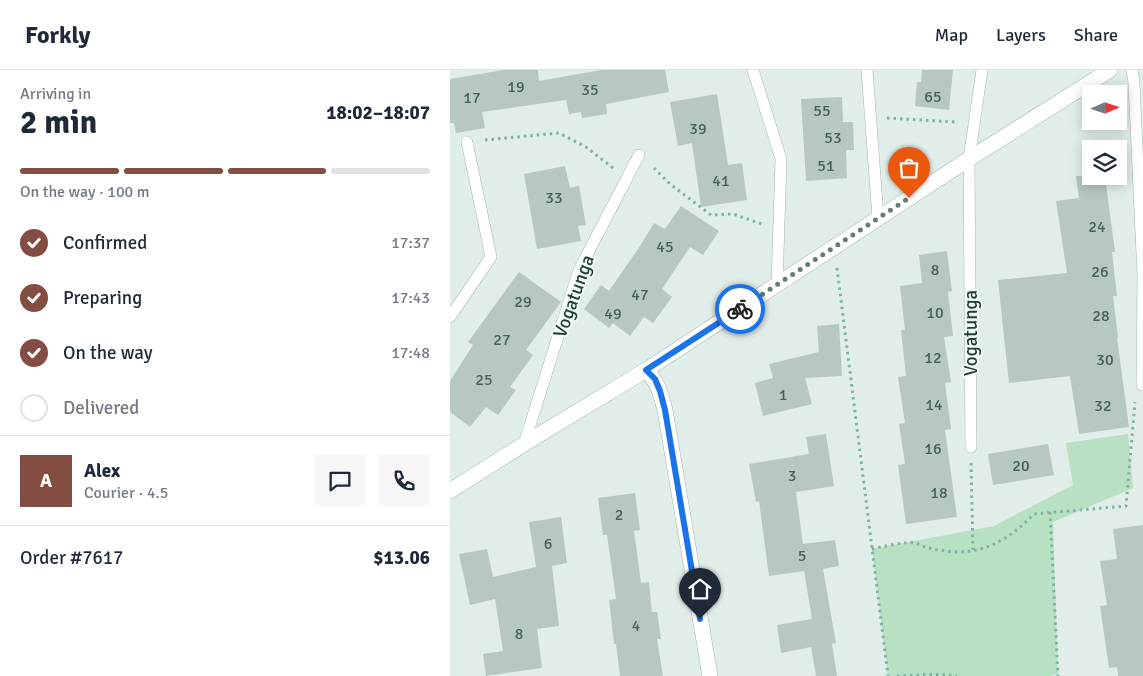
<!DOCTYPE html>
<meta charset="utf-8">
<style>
:root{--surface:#fff;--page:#f6f6f7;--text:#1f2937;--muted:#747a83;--line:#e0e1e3;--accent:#844d41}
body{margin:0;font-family:Signika,sans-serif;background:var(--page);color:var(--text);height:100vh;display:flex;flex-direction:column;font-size:19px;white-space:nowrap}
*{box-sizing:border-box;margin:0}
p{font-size:16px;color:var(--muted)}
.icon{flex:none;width:28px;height:28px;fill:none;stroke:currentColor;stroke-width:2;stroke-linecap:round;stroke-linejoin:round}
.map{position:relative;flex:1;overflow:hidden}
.details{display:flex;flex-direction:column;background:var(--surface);width:450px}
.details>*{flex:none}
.needle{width:32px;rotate:87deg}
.buttons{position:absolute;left:632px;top:15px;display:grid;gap:10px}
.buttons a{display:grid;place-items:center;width:45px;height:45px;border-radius:0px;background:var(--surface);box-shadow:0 2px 12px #0003;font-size:25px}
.pin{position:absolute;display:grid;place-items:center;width:42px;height:42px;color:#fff;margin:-51px -21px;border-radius:50% 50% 50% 0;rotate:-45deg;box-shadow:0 0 5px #0007}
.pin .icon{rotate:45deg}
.courier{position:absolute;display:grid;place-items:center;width:50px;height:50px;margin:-25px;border:4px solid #1a73e8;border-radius:50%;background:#fff;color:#222;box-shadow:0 1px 6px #0007}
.head em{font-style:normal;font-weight:700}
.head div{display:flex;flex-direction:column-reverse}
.head{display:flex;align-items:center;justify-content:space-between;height:85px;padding:0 20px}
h1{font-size:32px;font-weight:700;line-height:38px}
.bar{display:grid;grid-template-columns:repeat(4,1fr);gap:8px 5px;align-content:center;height:60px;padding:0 20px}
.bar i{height:6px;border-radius:4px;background:var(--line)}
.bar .on{background:var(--accent)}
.bar p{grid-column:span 4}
.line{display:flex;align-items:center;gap:12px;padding:0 20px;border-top:1px solid var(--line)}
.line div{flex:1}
.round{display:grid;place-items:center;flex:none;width:52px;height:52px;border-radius:0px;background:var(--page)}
ol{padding:0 20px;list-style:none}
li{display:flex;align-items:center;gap:15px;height:55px}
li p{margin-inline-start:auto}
li .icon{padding:5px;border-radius:50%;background:var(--accent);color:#fff;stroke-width:4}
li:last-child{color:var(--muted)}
li i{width:28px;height:28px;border:2px solid var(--line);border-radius:50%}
header{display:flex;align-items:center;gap:30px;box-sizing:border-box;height:70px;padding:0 25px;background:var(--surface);border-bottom:1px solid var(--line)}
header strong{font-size:24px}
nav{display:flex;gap:28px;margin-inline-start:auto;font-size:18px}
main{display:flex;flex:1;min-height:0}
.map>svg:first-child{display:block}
.green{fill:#b8e0c3}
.building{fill:#b6c8c1}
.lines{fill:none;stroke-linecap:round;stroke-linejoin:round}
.service-casing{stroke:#a3b6af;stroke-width:12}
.minor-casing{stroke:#a3b6af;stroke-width:16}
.path{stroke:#7eb4a3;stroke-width:3;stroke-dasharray:2.5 4;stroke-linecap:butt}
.service{stroke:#fff;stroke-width:11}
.minor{stroke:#fff;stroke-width:15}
.done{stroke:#637d75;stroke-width:5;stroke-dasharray:0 9}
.route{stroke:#1a73e8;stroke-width:6}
.labels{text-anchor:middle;stroke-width:4;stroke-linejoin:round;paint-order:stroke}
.number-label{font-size:16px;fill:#45625a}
.street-label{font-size:19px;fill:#1f4037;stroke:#f2f9f6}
</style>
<header>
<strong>Forkly</strong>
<nav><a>Map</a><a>Layers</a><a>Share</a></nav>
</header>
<main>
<section class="details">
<div class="head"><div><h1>2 min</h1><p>Arriving in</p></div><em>18:02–18:07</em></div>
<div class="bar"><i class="on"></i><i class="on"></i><i class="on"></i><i></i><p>On the way · 100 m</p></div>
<ol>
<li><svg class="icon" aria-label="check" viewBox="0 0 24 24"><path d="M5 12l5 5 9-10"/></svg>Confirmed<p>17:37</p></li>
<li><svg class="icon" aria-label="check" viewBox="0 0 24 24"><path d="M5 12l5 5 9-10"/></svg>Preparing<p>17:43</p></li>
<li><svg class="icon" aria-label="check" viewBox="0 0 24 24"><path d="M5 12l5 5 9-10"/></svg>On the way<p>17:48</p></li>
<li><i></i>Delivered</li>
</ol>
<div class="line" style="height:90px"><b class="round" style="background:var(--accent);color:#fff">A</b><div><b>Alex</b><p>Courier · 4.5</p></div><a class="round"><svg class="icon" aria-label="chat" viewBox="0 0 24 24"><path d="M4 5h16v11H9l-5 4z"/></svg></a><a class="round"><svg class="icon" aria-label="phone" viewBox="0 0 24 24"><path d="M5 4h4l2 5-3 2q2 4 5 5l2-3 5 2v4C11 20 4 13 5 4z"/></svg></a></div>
<div class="line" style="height:65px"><div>Order #7617</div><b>$13.06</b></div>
</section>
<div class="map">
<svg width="693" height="606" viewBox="0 0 693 606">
<rect width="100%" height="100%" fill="#e1ede8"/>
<path class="green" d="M 678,364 L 683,418 L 603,452 L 608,604 L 600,606 L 438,606 L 422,479 L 544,456 L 623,415 L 616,373 Z"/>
<path class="building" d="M 53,0 L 88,0 L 89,11 L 151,0 L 215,0 L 219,22 L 156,34 L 157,44 L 132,48 L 131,42 L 119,44 L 116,30 L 32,42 L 35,58 L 6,63 L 4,53 L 0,53 L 0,9 Z
M 472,0 L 503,0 L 499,40 L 465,36 L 467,12 L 471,12 Z
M 267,24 L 278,95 L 292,93 L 297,130 L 251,137 L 242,73 L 228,76 L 220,32 Z
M 392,27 L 393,52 L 403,52 L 404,80 L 396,80 L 397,108 L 356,111 L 351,29 Z
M 115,96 L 120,118 L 129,116 L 136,155 L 128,156 L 131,171 L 87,179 L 74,104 Z
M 626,106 L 655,106 L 665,182 L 662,182 L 667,226 L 663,226 L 668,268 L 667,268 L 679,357 L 629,364 L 620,306 L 559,313 L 548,210 L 617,203 L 606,131 L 629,128 Z
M 231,136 L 269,161 L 253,185 L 240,177 L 212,219 L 222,227 L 203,253 L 194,247 L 180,266 L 163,253 L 159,258 L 134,239 L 151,215 L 159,221 L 190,176 L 204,153 L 215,159 Z
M 497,181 L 502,221 L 498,222 L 503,266 L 494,267 L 501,312 L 495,313 L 501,359 L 495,360 L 507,447 L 456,454 L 448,395 L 455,394 L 449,354 L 455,353 L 448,307 L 456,306 L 451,260 L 455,260 L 450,216 L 472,213 L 469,185 Z
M 69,202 L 111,232 L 76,280 L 83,285 L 60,317 L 66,320 L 48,345 L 36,337 L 20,357 L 0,342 L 0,311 L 23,275 L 18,272 Z
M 389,254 L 392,306 L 355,308 L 362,334 L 313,346 L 305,313 L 323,308 L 319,294 L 369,282 L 367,256 Z
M 376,364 L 384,416 L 346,422 L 353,474 L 385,470 L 389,496 L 373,499 L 386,573 L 382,574 L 387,606 L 366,606 L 361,577 L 331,583 L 327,555 L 362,549 L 354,501 L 319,506 L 309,431 L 306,432 L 299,394 L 359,384 L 356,367 Z
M 598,374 L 604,405 L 543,415 L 538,384 Z
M 185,423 L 190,460 L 184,461 L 191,513 L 199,512 L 202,542 L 207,542 L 211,569 L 207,569 L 213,606 L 170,606 L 166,574 L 164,574 L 159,530 L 166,529 L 157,465 L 153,465 L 148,428 Z
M 111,447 L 117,493 L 102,496 L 109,556 L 87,559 L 92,598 L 36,606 L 33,584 L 53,581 L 45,529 L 20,535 L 9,484 L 37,479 L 43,507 L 86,497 L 79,452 Z
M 693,455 L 693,606 L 668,606 L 667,597 L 659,598 L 650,536 L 657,535 L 650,491 L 667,489 L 663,459 Z"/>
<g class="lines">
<g class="service-casing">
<path id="service" d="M 303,0 L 331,89 L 327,215
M 417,0 L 428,148
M 682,0 L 684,13 L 693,205 L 692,315
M 0,247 L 41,187 L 17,72
M 74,374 L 129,200 L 189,85
M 521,377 L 519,89 L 532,0"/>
</g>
<g class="minor-casing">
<path id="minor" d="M 196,300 C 209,314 210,322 215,340 L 260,606
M 0,421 L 74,374 L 196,300 L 519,89 L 660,0"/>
</g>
<path class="path" d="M 437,48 L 506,52
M 35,70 L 109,63 L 136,77 L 163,98
M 204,98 L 220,114 L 261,145 L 283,144 L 312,154
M 387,198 L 438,606
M 521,393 L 523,480
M 600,442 L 608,606
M 422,479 C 431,477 457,471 464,473 C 468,473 472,476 475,477 C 480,478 485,480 491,480 C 529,488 559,470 584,444 L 676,436 L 685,332
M 447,606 C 467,605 487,603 507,606"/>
<use href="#service" class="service"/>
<use href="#minor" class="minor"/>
</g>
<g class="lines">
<path class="done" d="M 290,239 L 459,128"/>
<path class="route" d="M 250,549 L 215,340 L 210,321 L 205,309 L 196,300 L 290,239"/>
</g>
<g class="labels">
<g class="number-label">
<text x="66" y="22">19</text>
<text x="140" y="25">35</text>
<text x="483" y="32">65</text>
<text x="22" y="33">17</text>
<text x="372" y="46">55</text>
<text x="248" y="64">39</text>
<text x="383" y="73">53</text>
<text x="376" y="101">51</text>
<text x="271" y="116">41</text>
<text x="104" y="133">33</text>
<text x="647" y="162">24</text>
<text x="215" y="182">45</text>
<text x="485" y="205">8</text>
<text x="650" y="207">26</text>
<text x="190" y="230">47</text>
<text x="73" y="237">29</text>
<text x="485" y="248">10</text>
<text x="163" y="249">49</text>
<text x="651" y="251">28</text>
<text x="52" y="275">27</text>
<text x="483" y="293">12</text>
<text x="655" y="295">30</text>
<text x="34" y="315">25</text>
<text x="333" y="330">1</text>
<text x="484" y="340">14</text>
<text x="653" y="341">32</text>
<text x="483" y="384">16</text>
<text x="571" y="401">20</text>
<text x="342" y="411">3</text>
<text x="489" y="428">18</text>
<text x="169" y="450">2</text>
<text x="98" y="479">6</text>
<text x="352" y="491">5</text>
<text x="186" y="561">4</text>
<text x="69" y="569">8</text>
</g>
<g class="street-label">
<text transform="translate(123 226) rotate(-70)" y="7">Vogatunga</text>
<text transform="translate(520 263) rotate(-90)" y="7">Vogatunga</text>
</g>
</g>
</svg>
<div class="buttons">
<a><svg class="needle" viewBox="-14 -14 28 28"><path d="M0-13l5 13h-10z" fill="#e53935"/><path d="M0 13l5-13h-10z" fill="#747a83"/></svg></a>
<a><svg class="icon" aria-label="layers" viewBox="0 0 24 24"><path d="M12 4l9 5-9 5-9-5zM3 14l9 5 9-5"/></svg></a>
</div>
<div class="pin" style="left:459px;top:128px;background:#ea580c"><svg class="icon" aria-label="bag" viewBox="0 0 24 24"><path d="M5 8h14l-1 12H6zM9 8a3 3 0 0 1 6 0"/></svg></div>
<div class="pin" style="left:250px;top:549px;background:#1f2937"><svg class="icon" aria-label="home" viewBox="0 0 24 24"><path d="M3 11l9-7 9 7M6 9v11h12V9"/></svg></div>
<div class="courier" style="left:290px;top:239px"><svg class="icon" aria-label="bike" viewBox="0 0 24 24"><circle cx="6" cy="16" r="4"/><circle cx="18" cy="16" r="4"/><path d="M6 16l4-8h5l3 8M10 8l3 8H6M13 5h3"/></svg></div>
</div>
</main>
